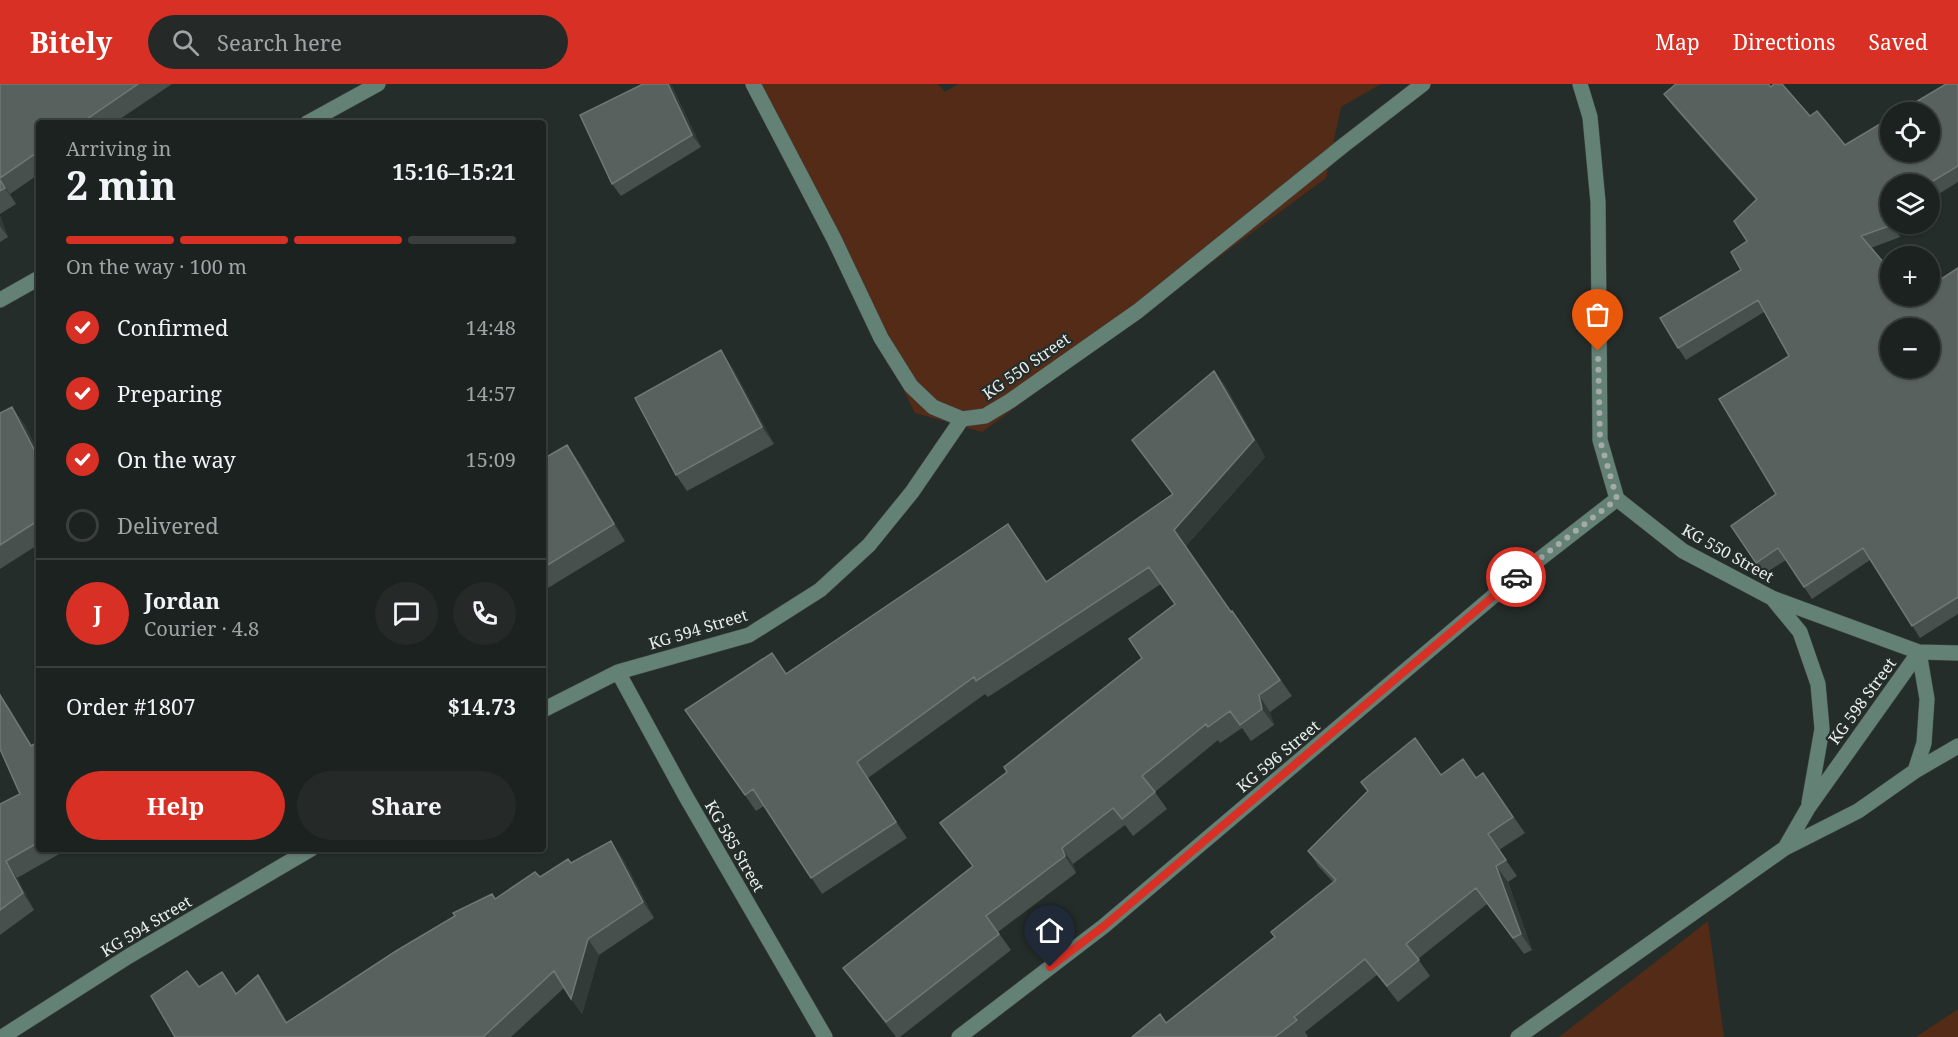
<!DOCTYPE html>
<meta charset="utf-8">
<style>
:root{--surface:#1c2220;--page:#252a29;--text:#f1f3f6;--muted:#a0a4a5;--line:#3a3f3e;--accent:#d93025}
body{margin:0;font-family:"Noto Serif",serif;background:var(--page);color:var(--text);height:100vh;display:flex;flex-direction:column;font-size:22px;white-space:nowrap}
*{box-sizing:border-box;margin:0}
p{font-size:20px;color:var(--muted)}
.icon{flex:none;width:33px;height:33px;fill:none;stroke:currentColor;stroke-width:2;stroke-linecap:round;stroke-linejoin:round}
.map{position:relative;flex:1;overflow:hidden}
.panel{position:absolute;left:36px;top:36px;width:510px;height:732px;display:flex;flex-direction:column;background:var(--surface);border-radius:6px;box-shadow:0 2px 4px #0004,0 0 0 2px var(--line)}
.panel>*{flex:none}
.tools{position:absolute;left:1880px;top:18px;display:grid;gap:12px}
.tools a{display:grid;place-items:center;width:60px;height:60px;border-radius:50%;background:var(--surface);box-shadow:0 2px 4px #0004,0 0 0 2px var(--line);font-size:30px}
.pin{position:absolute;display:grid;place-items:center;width:51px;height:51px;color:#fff;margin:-62px -26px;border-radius:50% 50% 50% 0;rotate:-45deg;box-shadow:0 0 6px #0007}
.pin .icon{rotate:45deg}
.courier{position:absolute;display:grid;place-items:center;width:60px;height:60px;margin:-30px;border:4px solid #d93025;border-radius:50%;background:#fff;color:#222;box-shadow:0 2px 8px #0007}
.overview em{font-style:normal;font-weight:700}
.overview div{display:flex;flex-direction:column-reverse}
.overview{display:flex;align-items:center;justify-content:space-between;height:102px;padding:0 30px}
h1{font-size:39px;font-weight:700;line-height:45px}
.bar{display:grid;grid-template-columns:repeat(4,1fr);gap:9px 6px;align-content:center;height:72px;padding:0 30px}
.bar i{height:8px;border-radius:4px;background:var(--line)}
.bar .current{background:var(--accent)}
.bar p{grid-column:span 4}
.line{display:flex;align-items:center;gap:15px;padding:0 30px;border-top:2px solid var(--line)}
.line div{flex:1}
.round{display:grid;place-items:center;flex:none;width:63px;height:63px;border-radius:32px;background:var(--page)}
ol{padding:0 30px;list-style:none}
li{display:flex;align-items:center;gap:18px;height:66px}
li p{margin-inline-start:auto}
li .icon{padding:6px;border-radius:50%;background:var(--accent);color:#fff;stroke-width:4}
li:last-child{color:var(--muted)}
li i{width:33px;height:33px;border:3px solid var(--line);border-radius:50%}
.action{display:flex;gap:12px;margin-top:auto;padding:12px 30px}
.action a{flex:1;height:69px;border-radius:36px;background:var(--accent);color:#fff;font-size:24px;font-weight:700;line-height:69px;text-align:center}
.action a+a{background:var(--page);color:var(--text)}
header{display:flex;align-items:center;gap:36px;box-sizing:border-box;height:84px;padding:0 30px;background:var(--accent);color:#fff}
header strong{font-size:28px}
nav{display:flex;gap:33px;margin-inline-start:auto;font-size:21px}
.search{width:420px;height:54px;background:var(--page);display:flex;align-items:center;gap:15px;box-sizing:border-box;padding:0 21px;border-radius:33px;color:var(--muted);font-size:22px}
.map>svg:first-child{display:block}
.green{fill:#532b17}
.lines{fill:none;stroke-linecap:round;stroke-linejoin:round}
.minor-casing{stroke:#404845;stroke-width:16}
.minor{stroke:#648176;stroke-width:15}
.wall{fill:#48504d}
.shaded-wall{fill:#333b38}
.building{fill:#59615e;stroke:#707774;stroke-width:1.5;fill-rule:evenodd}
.done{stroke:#a4aaa8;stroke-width:6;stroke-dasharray:0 10.8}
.route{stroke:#d93025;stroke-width:8}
.labels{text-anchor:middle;stroke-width:4.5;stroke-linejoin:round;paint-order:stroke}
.street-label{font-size:16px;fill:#e9eeec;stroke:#252d2a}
</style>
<header>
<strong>Bitely</strong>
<div class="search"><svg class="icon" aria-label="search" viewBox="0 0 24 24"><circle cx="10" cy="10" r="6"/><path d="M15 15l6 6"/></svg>Search here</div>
<nav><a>Map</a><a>Directions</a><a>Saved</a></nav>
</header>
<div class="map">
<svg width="1958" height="953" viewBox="0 0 1958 953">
<rect width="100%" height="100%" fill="#252d2a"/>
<path class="green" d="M 753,0 L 938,0 L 945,8 L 958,0 L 1381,0 L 1341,23 L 1326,94 L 982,348 L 915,329 Z
M 1708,837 L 1724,953 L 1559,953 Z
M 1958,925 L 1958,953 L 1916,953 Z"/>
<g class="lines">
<g class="minor-casing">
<path id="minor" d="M 753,0 L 834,155 L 881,254 L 911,302 L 933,323 L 962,335 L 985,332 L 1010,317 L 1138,227 L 1344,61 L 1423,0
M 1580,0 L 1590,33 L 1598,118 L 1600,356 L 1617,415 L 1683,467 L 1772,514 L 1919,568 L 1958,569
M 307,39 L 378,0
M 0,216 L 39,194
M 1772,514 L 1800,548 L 1818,600 L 1822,645 L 1809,719
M 618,588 L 685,711 L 825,953
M 543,626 L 618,588 L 749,551 L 820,506 L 869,461 L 912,408 L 962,335
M 1915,687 L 1924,659 L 1927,615 L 1919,568
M 1785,764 L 1808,724 L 1919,568
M 2,953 L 129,872 L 311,765
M 959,953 L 1104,842 L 1510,498 L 1617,415
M 1518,953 L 1785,764 L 1858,727 L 1915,687 L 1958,662"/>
</g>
<use href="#minor" class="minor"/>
</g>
<path class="wall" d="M 0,0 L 172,0 L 114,39 L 39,39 L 39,90 L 10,110 L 16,120 L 0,130 Z
M 1958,0 L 1958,98 L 1929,116 L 1929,100 L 1890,100 L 1890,140 L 1896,140 L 1900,153 L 1871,164 L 1913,213 L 1958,184 L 1958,530 L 1920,554 L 1870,476 L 1812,515 L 1786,476 L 1764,490 L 1731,442 L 1776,410 L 1789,272 L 1764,228 L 1686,276 L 1678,264 L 1741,186 L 1756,116 L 1673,22 L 1664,10 L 1771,3 L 1810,32 L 1845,61 Z
M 672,2 L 701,63 L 621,112 L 612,100 Z
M 0,132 L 8,153 L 0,158 Z
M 543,141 L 548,150 L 543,153 Z
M 732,283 L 774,360 L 687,407 L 676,391 Z
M 1214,287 L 1226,303 L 1265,373 L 1186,462 L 1231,528 L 1232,527 L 1292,612 L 1270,628 L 1274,641 L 1251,657 L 1242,644 L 1220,659 L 1218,656 L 1155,708 L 1167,725 L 1133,752 L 1125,741 L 1073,780 L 1076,789 L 998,848 L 1011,866 L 900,953 L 896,953 L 855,900 L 843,884 L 973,783 L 940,739 L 1007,688 L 1142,574 L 1175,520 L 1161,500 L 988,613 L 985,610 L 868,694 L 907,754 L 822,810 L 764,722 L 756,727 L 685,626 L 786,589 L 1008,440 L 1047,498 L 1172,410 L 1132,356 Z
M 12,323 L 24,340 L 39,369 L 39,460 L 0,485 L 0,329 Z
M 543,375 L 579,378 L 625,457 L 543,507 Z
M 0,611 L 10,625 L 32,662 L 39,657 L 39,765 L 68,765 L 17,794 L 34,826 L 0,851 L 0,720 L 20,710 Z
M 1483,689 L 1525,749 L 1499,766 L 1517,792 L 1508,798 L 1532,866 L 1524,870 L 1487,820 L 1418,875 L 1430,892 L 1398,918 L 1377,891 L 1305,948 L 1308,952 L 1307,953 L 1132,953 L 1166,939 L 1275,853 L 1333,798 L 1319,783 L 1308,767 L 1368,708 L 1361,698 L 1441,691 L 1476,694 Z
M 622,773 L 654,834 L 599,871 L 582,930 L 564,904 L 511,953 L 175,953 L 199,903 L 237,909 L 269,907 L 288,939 L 496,815 L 540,793 L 571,779 Z"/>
<path class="shaded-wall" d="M 668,0 L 671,0 L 672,2 L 701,63 L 692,51 Z
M 0,95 L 10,110 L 16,120 L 5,104 Z
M 0,132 L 8,153 L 0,142 Z
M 1892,140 L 1896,140 L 1900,153 L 1892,141 Z
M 721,266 L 732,283 L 774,360 L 762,343 Z
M 1214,287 L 1226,303 L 1265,373 L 1186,462 L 1174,446 Z
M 12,323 L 24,340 L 39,369 L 39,375 Z
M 567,361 L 579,378 L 625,457 L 614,440 Z
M 0,611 L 10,625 L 39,673 L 31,662 Z
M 1259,611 L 1270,628 L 1274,641 L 1262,625 Z
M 857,678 L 868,694 L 907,754 L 896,738 Z
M 611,757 L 622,773 L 654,834 L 643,818 Z
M 1062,764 L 1073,780 L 1076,789 L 1065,772 Z
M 6,777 L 17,794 L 34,826 L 23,809 Z
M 1496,782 L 1508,798 L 1532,866 L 1521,850 Z
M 588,855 L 599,871 L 582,930 L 571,915 Z
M 258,891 L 269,907 L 296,953 L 286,939 Z"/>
<path class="building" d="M 0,0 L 138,0 L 81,39 L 39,39 L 39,67 L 0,94 Z
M 643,0 L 668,0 L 692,51 L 612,100 L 580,31 Z
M 1676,0 L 1768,0 L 1771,3 L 1774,0 L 1782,0 L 1810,32 L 1817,27 L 1845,61 L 1890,34 L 1890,68 L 1929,68 L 1929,28 L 1899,28 L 1946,0 L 1958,0 L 1958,82 L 1928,100 L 1890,100 L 1890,124 L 1887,126 L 1890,135 L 1890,140 L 1892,140 L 1892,141 L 1861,152 L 1890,186 L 1890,212 L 1912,212 L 1913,213 L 1916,212 L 1929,212 L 1929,203 L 1958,184 L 1958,513 L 1912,542 L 1863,464 L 1804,503 L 1778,464 L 1756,479 L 1731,442 L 1776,410 L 1719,315 L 1789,272 L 1758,216 L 1678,264 L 1660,234 L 1741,186 L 1731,168 L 1747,157 L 1734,137 L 1757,115 L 1664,10 ZM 1890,244 L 1929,244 L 1929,284 L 1890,284 Z
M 0,96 L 5,104 L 0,107 Z
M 721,266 L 762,343 L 676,391 L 635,314 Z
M 1214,287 L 1254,356 L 1174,446 L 1231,528 L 1232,527 L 1280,596 L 1259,611 L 1262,625 L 1240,641 L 1230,627 L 1208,643 L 1206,640 L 1142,692 L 1155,708 L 1122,735 L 1113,724 L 1062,764 L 1065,772 L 986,832 L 999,850 L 886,938 L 843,884 L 973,782 L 940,739 L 1007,688 L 1004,683 L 1142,574 L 1129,555 L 1175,520 L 1149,483 L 976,597 L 974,593 L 857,678 L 896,738 L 811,794 L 753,705 L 745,711 L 685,626 L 772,569 L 786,590 L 1008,440 L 1046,498 L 1173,410 L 1132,356 Z
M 12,323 L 39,375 L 39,436 L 0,461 L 0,329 Z
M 567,361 L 614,440 L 543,484 L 543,375 Z
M 0,611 L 31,662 L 39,657 L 39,758 L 6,777 L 23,809 L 0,826 L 0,720 L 20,710 L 0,665 Z
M 1415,654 L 1441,691 L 1463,675 L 1476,694 L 1483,689 L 1513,733 L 1488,750 L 1506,776 L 1496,782 L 1521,850 L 1513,854 L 1476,804 L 1406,860 L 1419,876 L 1387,902 L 1365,875 L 1294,933 L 1297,936 L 1275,953 L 1132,953 L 1160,930 L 1166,939 L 1275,853 L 1271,848 L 1336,796 L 1308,767 L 1368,707 L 1361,698 Z
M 611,757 L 643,818 L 588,855 L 571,915 L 554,887 L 483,953 L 175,953 L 151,912 L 187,887 L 199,903 L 222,888 L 236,910 L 258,891 L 286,939 L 396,867 L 455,832 L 453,829 L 492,810 L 495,815 L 535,788 L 540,793 L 568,775 L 571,779 Z"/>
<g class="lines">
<path class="done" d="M 1516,493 L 1617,415 L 1600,356 L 1598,267"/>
<path class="route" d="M 1050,883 L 1104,842 L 1516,493"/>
</g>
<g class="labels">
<g class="street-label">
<text transform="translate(1026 282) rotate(-35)" y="6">KG 550 Street</text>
<text transform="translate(1728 469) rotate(29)" y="6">KG 550 Street</text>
<text transform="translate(698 545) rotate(-17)" y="6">KG 594 Street</text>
<text transform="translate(1862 617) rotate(-54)" y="6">KG 598 Street</text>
<text transform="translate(1278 672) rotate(-40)" y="6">KG 596 Street</text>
<text transform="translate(735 762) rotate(60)" y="6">KG 585 Street</text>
<text transform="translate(146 842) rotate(-31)" y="6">KG 594 Street</text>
</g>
</g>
</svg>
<div class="tools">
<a><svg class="icon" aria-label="locate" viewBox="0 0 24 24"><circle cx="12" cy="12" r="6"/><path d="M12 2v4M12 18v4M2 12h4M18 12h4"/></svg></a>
<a><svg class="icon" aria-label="layers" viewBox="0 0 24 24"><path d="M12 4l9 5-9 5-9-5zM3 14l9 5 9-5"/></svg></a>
<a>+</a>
<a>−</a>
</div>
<div class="pin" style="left:1598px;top:267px;background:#ea580c"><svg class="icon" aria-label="bag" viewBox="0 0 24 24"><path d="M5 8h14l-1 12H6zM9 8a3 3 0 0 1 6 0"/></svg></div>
<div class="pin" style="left:1050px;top:883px;background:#1f2937"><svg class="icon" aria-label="home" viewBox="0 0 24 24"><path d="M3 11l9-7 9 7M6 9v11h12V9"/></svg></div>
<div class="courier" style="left:1516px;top:493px"><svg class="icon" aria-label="car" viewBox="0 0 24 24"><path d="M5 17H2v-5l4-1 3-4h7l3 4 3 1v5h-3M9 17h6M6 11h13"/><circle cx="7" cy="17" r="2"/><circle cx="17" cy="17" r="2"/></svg></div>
<section class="panel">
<div class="overview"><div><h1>2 min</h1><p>Arriving in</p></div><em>15:16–15:21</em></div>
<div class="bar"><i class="current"></i><i class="current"></i><i class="current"></i><i></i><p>On the way · 100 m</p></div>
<ol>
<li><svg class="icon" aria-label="check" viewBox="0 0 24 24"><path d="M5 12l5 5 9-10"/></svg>Confirmed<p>14:48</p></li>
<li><svg class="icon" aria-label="check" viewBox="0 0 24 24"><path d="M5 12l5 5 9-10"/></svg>Preparing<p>14:57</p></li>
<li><svg class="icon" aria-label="check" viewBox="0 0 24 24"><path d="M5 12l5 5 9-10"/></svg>On the way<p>15:09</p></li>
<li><i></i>Delivered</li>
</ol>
<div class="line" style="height:108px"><b class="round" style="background:var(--accent);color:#fff">J</b><div><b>Jordan</b><p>Courier · 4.8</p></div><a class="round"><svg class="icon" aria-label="chat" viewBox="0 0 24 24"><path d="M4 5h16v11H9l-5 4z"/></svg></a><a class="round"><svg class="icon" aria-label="phone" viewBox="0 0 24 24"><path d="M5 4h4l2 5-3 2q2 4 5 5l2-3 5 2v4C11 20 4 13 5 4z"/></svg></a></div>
<div class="line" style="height:78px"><div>Order #1807</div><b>$14.73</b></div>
<div class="action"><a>Help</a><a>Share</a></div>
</section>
</div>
